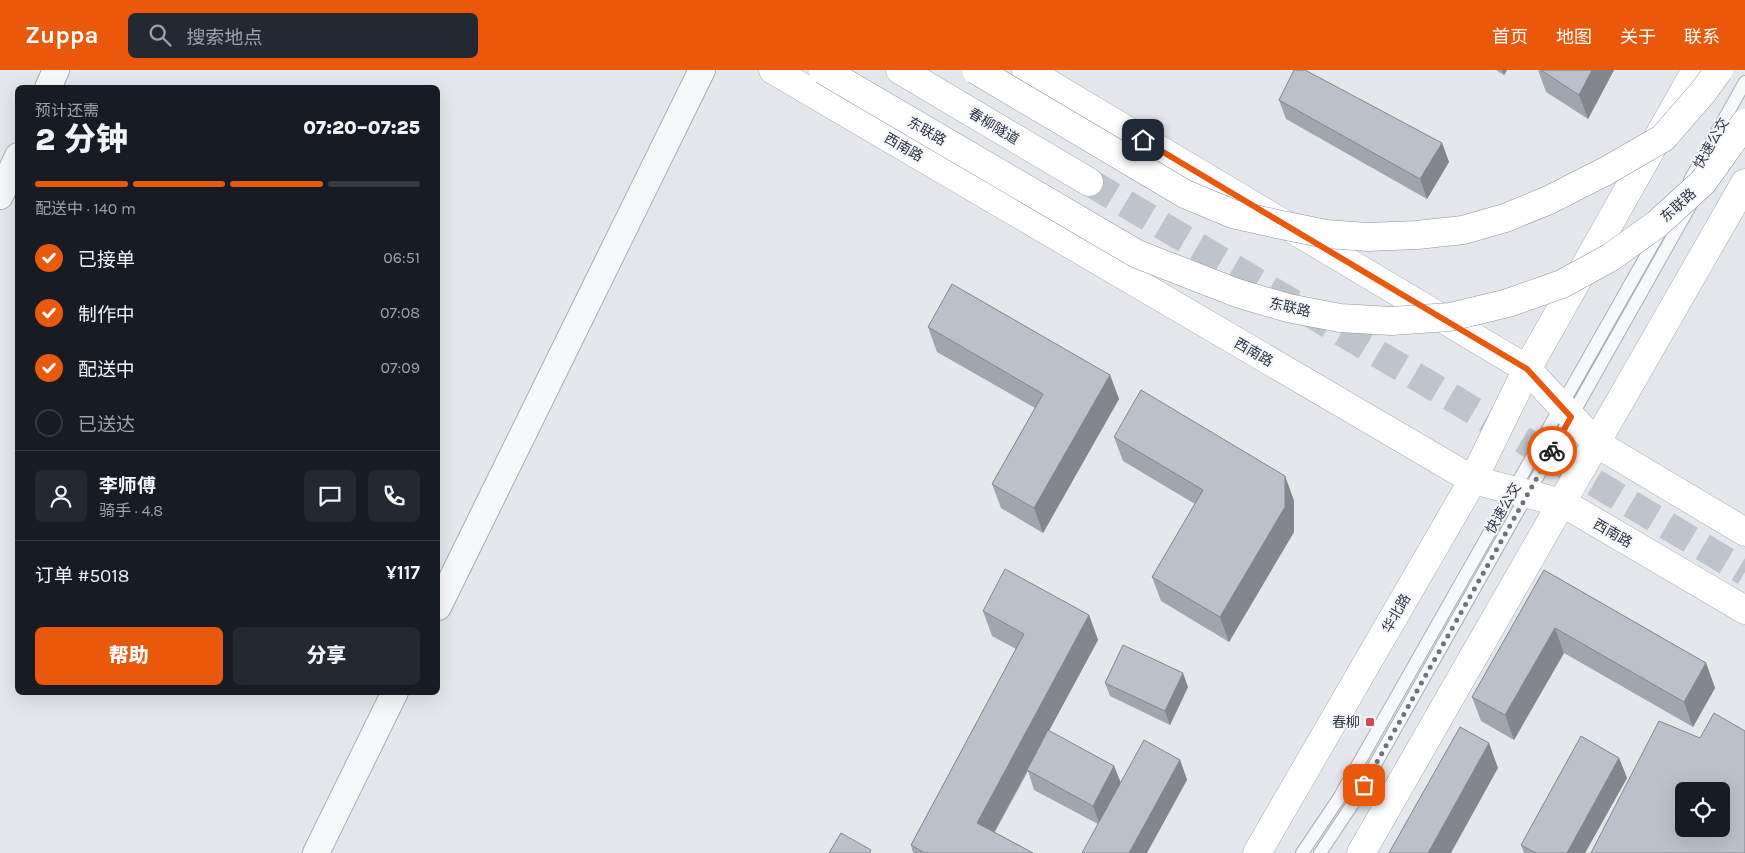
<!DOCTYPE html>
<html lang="zh">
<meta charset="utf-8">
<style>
:root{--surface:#171b24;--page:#242831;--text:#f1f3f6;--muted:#9ea1a6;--line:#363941;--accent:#ea580c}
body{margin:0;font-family:Karla,"Noto Sans SC",sans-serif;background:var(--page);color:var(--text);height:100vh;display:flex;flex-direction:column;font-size:19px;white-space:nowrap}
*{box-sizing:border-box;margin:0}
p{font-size:16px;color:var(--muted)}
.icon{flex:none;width:28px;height:28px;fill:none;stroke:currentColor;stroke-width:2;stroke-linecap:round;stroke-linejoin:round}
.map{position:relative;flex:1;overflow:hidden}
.panel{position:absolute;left:15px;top:15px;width:425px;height:610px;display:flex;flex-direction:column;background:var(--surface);border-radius:8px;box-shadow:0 5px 20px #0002}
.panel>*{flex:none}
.buttons{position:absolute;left:1675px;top:712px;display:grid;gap:10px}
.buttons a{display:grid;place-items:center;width:55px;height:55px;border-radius:8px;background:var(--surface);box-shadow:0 5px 20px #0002;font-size:25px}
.pin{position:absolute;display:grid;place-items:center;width:42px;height:42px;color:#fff;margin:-21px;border-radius:10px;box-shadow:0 2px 8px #0006}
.courier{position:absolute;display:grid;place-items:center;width:50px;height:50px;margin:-25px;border:4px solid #ea580c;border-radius:50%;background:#fff;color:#222;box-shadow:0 1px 6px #0007}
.headline em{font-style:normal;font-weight:800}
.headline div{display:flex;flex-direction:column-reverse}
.headline{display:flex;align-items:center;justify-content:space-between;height:85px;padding:0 20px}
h1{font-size:32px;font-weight:800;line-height:38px}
.bar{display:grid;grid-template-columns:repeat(4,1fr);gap:8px 5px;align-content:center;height:60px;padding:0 20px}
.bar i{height:6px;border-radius:4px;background:var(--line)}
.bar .current{background:var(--accent)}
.bar p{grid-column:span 4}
.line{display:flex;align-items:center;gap:12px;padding:0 20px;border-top:1px solid var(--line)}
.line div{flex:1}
.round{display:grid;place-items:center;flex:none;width:52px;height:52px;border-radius:8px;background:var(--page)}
ol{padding:0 20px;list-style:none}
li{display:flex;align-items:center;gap:15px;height:55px}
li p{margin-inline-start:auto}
li .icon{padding:5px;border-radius:50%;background:var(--accent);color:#fff;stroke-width:4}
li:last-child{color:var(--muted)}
li i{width:28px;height:28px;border:2px solid var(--line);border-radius:50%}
.primary-button{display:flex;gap:10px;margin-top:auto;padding:10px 20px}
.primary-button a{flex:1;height:58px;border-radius:8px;background:var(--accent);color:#fff;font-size:20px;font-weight:800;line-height:58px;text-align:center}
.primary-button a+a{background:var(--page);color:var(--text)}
header{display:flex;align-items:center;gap:30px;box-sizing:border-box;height:70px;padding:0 25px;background:var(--accent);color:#fff}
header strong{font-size:24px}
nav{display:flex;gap:28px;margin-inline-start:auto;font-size:18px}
.search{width:350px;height:45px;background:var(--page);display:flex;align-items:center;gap:12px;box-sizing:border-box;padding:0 18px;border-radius:8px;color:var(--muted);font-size:19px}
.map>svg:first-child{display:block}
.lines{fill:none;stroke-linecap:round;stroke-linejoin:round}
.primary-tunnel{stroke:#bfc3cb;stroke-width:28;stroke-dasharray:28 14;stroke-linecap:butt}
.lane-casing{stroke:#a9aeb7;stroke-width:14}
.street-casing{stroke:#a9aeb7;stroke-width:28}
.secondary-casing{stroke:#a9aeb7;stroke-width:29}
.primary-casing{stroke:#a3abb8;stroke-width:29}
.lane{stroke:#f7f8fa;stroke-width:12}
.street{stroke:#f7f8fa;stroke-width:26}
.secondary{stroke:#fff;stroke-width:28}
.primary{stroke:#fff;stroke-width:28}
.highway-bridge-casing{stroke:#8b94a3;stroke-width:29;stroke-linecap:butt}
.highway-bridge{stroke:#fff;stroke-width:28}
.wall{fill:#a1a5ae}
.shaded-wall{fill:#83868d}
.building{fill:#bbc0ca;stroke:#83868d;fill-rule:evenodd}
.done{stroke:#6c737f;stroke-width:5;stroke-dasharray:0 9}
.route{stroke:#ea580c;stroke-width:6}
.poi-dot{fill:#d1495b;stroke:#f4f6f9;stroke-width:2}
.labels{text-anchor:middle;stroke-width:4;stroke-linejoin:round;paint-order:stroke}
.street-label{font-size:14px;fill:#2b3445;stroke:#f4f6f9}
.poi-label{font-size:14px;fill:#2b3445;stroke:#f4f6f9;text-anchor:end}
</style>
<header>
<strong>Zuppa</strong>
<div class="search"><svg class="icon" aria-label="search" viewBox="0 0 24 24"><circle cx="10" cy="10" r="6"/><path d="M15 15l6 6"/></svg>搜索地点</div>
<nav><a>首页</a><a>地图</a><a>关于</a><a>联系</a></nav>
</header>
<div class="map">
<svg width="1745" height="783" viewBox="0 0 1745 783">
<rect width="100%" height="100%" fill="#e4e7ec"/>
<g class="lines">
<path class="primary-tunnel" d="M 1089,112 L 1745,502"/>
<g class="lane-casing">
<path id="lane" d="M 1690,110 L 1745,12
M 1302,783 L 1339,728 L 1662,158
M 1320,783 L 1354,732 L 1690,136"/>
</g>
<g class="street-casing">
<path id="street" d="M 48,18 L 56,0
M 0,126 L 18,86
M 438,537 L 702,0
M 316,783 L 395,622"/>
</g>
<g class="secondary-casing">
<path id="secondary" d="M 773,0 L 1473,410 L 1563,433 L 1745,540
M 1026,0 L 1527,299 L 1596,373 L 1745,462"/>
</g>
<g class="primary-casing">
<path id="primary" d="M 900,0 L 1089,112
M 1257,783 L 1473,410 L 1527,299 L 1696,0
M 1361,783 L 1745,113"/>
</g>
<use href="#lane" class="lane"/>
<use href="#street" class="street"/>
<use href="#secondary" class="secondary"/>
<use href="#primary" class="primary"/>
<g class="highway-bridge-casing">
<path id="highway-bridge" d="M 823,0 L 1137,184 L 1237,223 L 1288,238 L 1340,248 L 1391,251 L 1450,247 L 1508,233 L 1562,214 L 1611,187 L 1657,154 L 1703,112 L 1745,53
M 976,0 L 1185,124 L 1233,144 L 1277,154 L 1326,164 L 1368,167 L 1417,165 L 1463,160 L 1505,148 L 1549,130 L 1606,101 L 1663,68 L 1703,22 L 1719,0"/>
</g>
<use href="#highway-bridge" class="highway-bridge"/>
</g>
<path class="wall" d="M 1496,0 L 1507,0 L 1504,5 Z
M 1538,0 L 1614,0 L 1588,49 L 1546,22 Z
M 1279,30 L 1442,73 L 1449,92 L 1427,129 L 1286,49 Z
M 928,257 L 1110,305 L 1119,329 L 1043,463 L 1001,438 L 992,414 L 1035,338 L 937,282 Z
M 1114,367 L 1285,406 L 1294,431 L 1294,462 L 1229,572 L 1161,531 L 1152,507 L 1195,434 L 1123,391 Z
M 1544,500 L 1706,593 L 1715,618 L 1693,657 L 1564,583 L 1514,670 L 1481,651 L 1472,627 Z
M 983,541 L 1089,545 L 1098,570 L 1049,661 L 1114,696 L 1121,713 L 1180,690 L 1187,710 L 1098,754 L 1034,720 L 1028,701 L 995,762 L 1033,783 L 913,783 L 911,775 L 1016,579 L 992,566 Z
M 1105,613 L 1188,617 L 1170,655 L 1110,626 Z
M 1619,688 L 1627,708 L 1585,783 L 1524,783 L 1521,775 Z"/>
<path class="shaded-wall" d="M 1502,0 L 1507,0 L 1504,5 Z
M 1592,0 L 1614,0 L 1588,49 L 1579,25 Z
M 1442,73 L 1449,92 L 1427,129 L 1420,109 Z
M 1110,305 L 1119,329 L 1043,463 L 1034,438 Z
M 1285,406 L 1294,431 L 1294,462 L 1229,572 L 1220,547 Z
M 1089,545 L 1098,570 L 986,777 L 977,753 Z
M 1555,558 L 1564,583 L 1514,670 L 1505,645 Z
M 1706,593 L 1715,618 L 1693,657 L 1684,632 Z
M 1183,603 L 1188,617 L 1170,655 L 1165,641 Z
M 1489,673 L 1498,698 L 1451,783 L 1428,783 Z
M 1619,688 L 1627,708 L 1585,783 L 1567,783 Z
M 1180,690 L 1187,710 L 1147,783 L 1129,783 Z
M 1114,696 L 1122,716 L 1100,755 L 1093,736 Z"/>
<path class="building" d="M 1294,0 L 1305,0 L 1442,73 L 1420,109 L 1279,30 Z
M 1541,0 L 1592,0 L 1579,25 Z
M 952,214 L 1110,305 L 1034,438 L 992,414 L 1043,324 L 928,257 Z
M 1141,320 L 1285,406 L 1285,437 L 1220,547 L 1152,507 L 1203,420 L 1114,367 Z
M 1005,499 L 1089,545 L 977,753 L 1033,783 L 925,783 L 911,775 L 1024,564 L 983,541 Z
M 1544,500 L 1706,593 L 1684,632 L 1555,558 L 1505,645 L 1472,627 Z
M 1123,575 L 1183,603 L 1165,641 L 1105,613 Z
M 1714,643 L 1745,661 L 1745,783 L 1591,783 L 1659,651 L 1700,668 ZM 1684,721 L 1721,721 L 1721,759 L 1684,759 Z
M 1460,657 L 1489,673 L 1428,783 L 1389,783 Z
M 1048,660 L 1114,696 L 1093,736 L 1027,700 Z
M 1581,666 L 1619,688 L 1567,783 L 1536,783 L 1521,775 Z
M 1144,670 L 1180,690 L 1129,783 L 1082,783 Z
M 841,763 L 871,780 L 870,783 L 829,783 Z"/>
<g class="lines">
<path class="done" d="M 1364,715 L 1552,381"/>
<path class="route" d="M 1143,70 L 1527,299 L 1571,347 L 1552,381"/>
</g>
<rect class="poi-dot" x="1365" y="647" width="10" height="10" rx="2.5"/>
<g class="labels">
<g class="street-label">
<text transform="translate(994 56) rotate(31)" y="5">春柳隧道</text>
<text transform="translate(927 61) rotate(30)" y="5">东联路</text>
<text transform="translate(1711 73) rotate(-60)" y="5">快速公交</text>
<text transform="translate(904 77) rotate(30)" y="5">西南路</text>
<text transform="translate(1678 135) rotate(-42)" y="5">东联路</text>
<text transform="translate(1290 237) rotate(13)" y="5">东联路</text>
<text transform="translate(1254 282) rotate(30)" y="5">西南路</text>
<text transform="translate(1503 438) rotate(-60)" y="5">快速公交</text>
<text transform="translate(1613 463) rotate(30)" y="5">西南路</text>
<text transform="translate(1396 543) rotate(-60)" y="5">华北路</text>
</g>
<g class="poi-label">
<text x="1360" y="657">春柳</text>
</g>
</g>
</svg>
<div class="buttons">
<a><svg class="icon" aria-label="locate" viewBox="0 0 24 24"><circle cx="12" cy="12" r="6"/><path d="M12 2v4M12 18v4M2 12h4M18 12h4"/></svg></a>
</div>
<div class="pin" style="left:1364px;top:715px;background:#ea580c"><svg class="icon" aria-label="bag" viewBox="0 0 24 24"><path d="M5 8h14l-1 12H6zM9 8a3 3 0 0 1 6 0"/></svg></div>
<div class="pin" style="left:1143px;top:70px;background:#1f2937"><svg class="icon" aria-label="home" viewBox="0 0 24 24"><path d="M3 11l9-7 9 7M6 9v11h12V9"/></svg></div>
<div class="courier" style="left:1552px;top:381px"><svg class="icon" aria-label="bike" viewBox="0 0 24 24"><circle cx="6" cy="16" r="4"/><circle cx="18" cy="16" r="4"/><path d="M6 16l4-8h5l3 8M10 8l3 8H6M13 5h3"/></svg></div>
<section class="panel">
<div class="headline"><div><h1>2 分钟</h1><p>预计还需</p></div><em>07:20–07:25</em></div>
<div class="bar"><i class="current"></i><i class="current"></i><i class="current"></i><i></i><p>配送中 · 140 m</p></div>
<ol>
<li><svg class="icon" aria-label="check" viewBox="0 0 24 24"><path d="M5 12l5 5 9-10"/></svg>已接单<p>06:51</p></li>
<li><svg class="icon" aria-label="check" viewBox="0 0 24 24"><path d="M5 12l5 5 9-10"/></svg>制作中<p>07:08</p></li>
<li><svg class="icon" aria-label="check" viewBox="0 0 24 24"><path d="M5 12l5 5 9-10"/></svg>配送中<p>07:09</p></li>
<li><i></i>已送达</li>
</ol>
<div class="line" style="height:90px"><a class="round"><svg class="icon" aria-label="person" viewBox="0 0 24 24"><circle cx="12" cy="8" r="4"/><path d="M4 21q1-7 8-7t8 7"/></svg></a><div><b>李师傅</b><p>骑手 · 4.8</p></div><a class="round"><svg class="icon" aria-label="chat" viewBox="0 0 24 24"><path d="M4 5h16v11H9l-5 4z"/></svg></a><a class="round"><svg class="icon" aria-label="phone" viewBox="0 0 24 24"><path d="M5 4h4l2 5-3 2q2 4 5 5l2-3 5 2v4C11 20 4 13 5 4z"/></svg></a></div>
<div class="line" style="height:65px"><div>订单 #5018</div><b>¥117</b></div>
<div class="primary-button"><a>帮助</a><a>分享</a></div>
</section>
</div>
